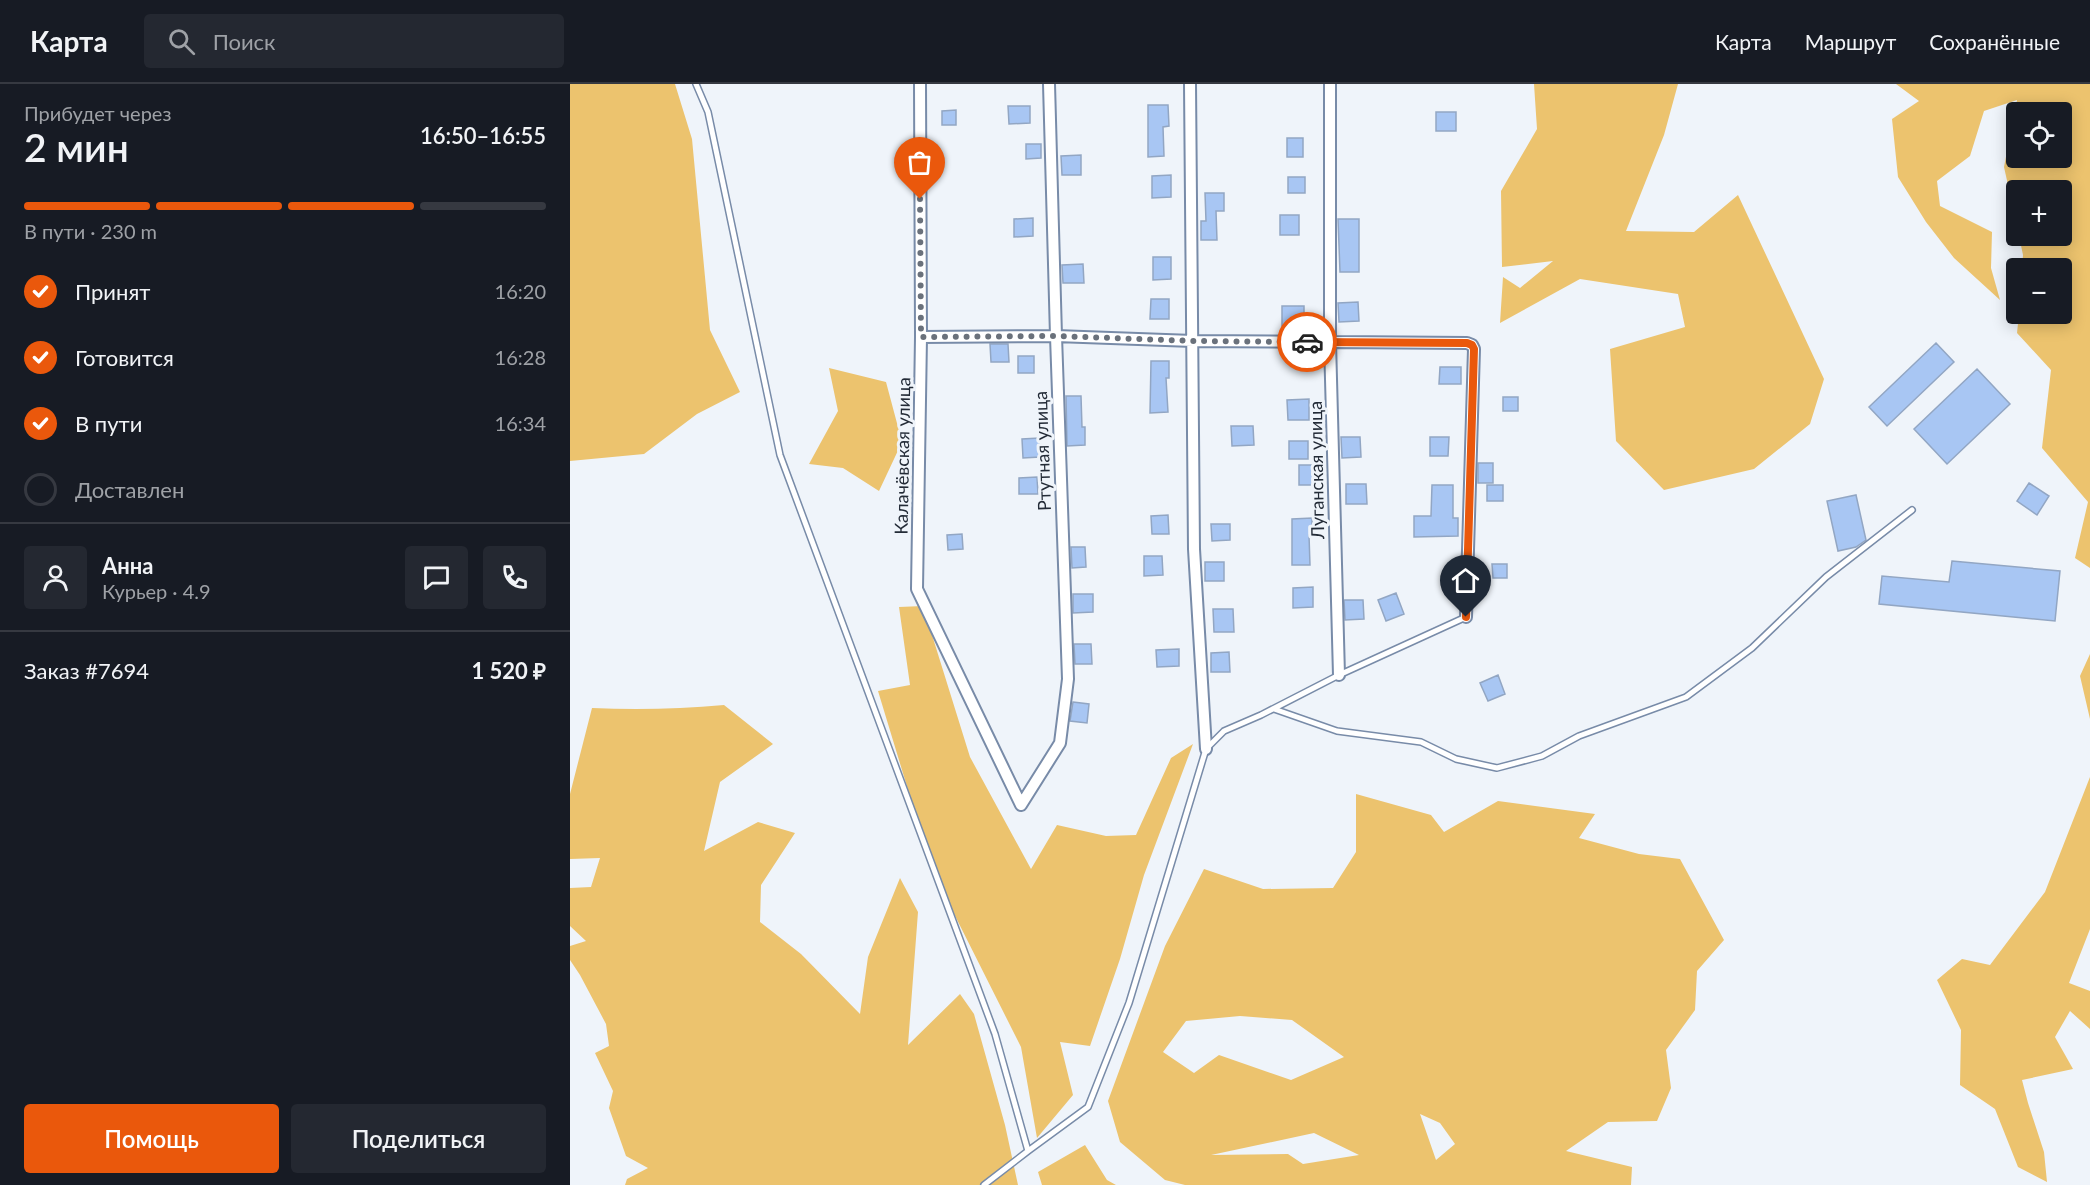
<!DOCTYPE html>
<html lang="ru">
<meta charset="utf-8">
<style>
:root{--surface:#171b24;--page:#242831;--text:#f1f3f6;--muted:#9ea1a6;--line:#363941;--accent:#ea580c}
body{margin:0;font-family:Lato,sans-serif;background:var(--page);color:var(--text);height:100vh;display:flex;flex-direction:column;font-size:22px;white-space:nowrap}
*{box-sizing:border-box;margin:0}
p{font-size:20px;color:var(--muted)}
.icon{flex:none;width:33px;height:33px;fill:none;stroke:currentColor;stroke-width:2;stroke-linecap:round;stroke-linejoin:round}
.map{position:relative;flex:1;overflow:hidden}
.drawer{display:flex;flex-direction:column;background:var(--surface);width:570px}
.drawer>*{flex:none}
.controls{position:absolute;left:1436px;top:18px;display:grid;gap:12px}
.controls a{display:grid;place-items:center;width:66px;height:66px;border-radius:6px;background:var(--surface);box-shadow:0 3px 15px #0003;font-size:30px}
.pin{position:absolute;display:grid;place-items:center;width:51px;height:51px;color:#fff;margin:-62px -26px;border-radius:50% 50% 50% 0;rotate:-45deg;box-shadow:0 0 6px #0007}
.pin .icon{rotate:45deg}
.courier{position:absolute;display:grid;place-items:center;width:60px;height:60px;margin:-30px;border:4px solid #ea580c;border-radius:50%;background:#fff;color:#222;box-shadow:0 2px 8px #0007}
.headline em{font-style:normal;font-weight:600}
.headline div{display:flex;flex-direction:column-reverse}
.headline{display:flex;align-items:center;justify-content:space-between;height:102px;padding:0 24px}
h1{font-size:39px;font-weight:600;line-height:45px}
.bar{display:grid;grid-template-columns:repeat(4,1fr);gap:9px 6px;align-content:center;height:72px;padding:0 24px}
.bar i{height:8px;border-radius:4px;background:var(--line)}
.bar .active{background:var(--accent)}
.bar p{grid-column:span 4}
.line{display:flex;align-items:center;gap:15px;padding:0 24px;border-top:2px solid var(--line)}
.line div{flex:1}
.round{display:grid;place-items:center;flex:none;width:63px;height:63px;border-radius:6px;background:var(--page)}
ol{padding:0 24px;list-style:none}
li{display:flex;align-items:center;gap:18px;height:66px}
li p{margin-inline-start:auto}
li .icon{padding:6px;border-radius:50%;background:var(--accent);color:#fff;stroke-width:4}
li:last-child{color:var(--muted)}
li i{width:33px;height:33px;border:3px solid var(--line);border-radius:50%}
.cta{display:flex;gap:12px;margin-top:auto;padding:12px 24px}
.cta a{flex:1;height:69px;border-radius:6px;background:var(--accent);color:#fff;font-size:24px;font-weight:600;line-height:69px;text-align:center}
.cta a+a{background:var(--page);color:var(--text)}
header{display:flex;align-items:center;gap:36px;box-sizing:border-box;height:84px;padding:0 30px;background:var(--surface);border-bottom:2px solid var(--line)}
header strong{font-size:28px}
nav{display:flex;gap:33px;margin-inline-start:auto;font-size:21px}
.search{width:420px;height:54px;background:var(--page);display:flex;align-items:center;gap:15px;box-sizing:border-box;padding:0 21px;border-radius:6px;color:var(--muted);font-size:22px}
main{display:flex;flex:1;min-height:0}
.map>svg:first-child{display:block}
.green{fill:#ecc36e;fill-rule:evenodd}
.building{fill:#a8c6f3;stroke:#92a6c3;stroke-width:1.5}
.lines{fill:none;stroke-linecap:round;stroke-linejoin:round}
.lane-casing{stroke:#788ba8;stroke-width:8}
.street-casing{stroke:#788ba8;stroke-width:14}
.lane{stroke:#fff;stroke-width:5}
.street{stroke:#fff;stroke-width:10}
.done{stroke:#6a717b;stroke-width:6;stroke-dasharray:0 10.8}
.route{stroke:#ea580c;stroke-width:8}
.labels{text-anchor:middle;stroke-width:6;stroke-linejoin:round;paint-order:stroke}
.street-label{font-size:18px;fill:#232b37;stroke:#eff4fa}
</style>
<header>
<strong>Карта</strong>
<div class="search"><svg class="icon" aria-label="search" viewBox="0 0 24 24"><circle cx="10" cy="10" r="6"/><path d="M15 15l6 6"/></svg>Поиск</div>
<nav><a>Карта</a><a>Маршрут</a><a>Сохранённые</a></nav>
</header>
<main>
<section class="drawer">
<div class="headline"><div><h1>2 мин</h1><p>Прибудет через</p></div><em>16:50–16:55</em></div>
<div class="bar"><i class="active"></i><i class="active"></i><i class="active"></i><i></i><p>В пути · 230 m</p></div>
<ol>
<li><svg class="icon" aria-label="check" viewBox="0 0 24 24"><path d="M5 12l5 5 9-10"/></svg>Принят<p>16:20</p></li>
<li><svg class="icon" aria-label="check" viewBox="0 0 24 24"><path d="M5 12l5 5 9-10"/></svg>Готовится<p>16:28</p></li>
<li><svg class="icon" aria-label="check" viewBox="0 0 24 24"><path d="M5 12l5 5 9-10"/></svg>В пути<p>16:34</p></li>
<li><i></i>Доставлен</li>
</ol>
<div class="line" style="height:108px"><a class="round"><svg class="icon" aria-label="person" viewBox="0 0 24 24"><circle cx="12" cy="8" r="4"/><path d="M4 21q1-7 8-7t8 7"/></svg></a><div><b>Анна</b><p>Курьер · 4.9</p></div><a class="round"><svg class="icon" aria-label="chat" viewBox="0 0 24 24"><path d="M4 5h16v11H9l-5 4z"/></svg></a><a class="round"><svg class="icon" aria-label="phone" viewBox="0 0 24 24"><path d="M5 4h4l2 5-3 2q2 4 5 5l2-3 5 2v4C11 20 4 13 5 4z"/></svg></a></div>
<div class="line" style="height:78px"><div>Заказ #7694</div><b>1 520 ₽</b></div>
<div class="cta"><a>Помощь</a><a>Поделиться</a></div>
</section>
<div class="map">
<svg width="1520" height="1101" viewBox="0 0 1520 1101">
<rect width="100%" height="100%" fill="#eff4fa"/>
<path class="green" d="M 0,0 L 105,0 L 122,55 L 140,246 L 170,308 L 127,330 L 74,370 L 0,377 Z
M 964,0 L 1108,0 L 1094,51 L 1056,147 L 1124,148 L 1168,111 L 1254,295 L 1240,340 L 1184,385 L 1094,406 L 1046,357 L 1040,265 L 1115,243 L 1108,210 L 1010,195 L 930,239 L 933,193 L 950,204 L 983,177 L 932,183 L 931,107 L 967,45 Z
M 1326,0 L 1520,0 L 1520,484 L 1505,474 L 1518,418 L 1472,364 L 1481,286 L 1447,249 L 1449,230 L 1491,230 L 1491,184 L 1452,184 L 1453,171 L 1449,152 L 1491,152 L 1491,106 L 1446,106 L 1446,137 L 1434,83 L 1447,16 L 1414,27 L 1400,72 L 1367,97 L 1370,122 L 1422,148 L 1421,184 L 1430,216 L 1384,174 L 1356,138 L 1328,93 L 1322,35 L 1349,17 ZM 1446,28 L 1491,28 L 1491,74 L 1446,74 Z
M 259,284 L 316,298 L 332,358 L 309,407 L 273,384 L 239,380 L 268,327 Z
M 353,522 L 400,673 L 461,785 L 487,741 L 536,752 L 566,751 L 601,674 L 623,660 L 574,791 L 550,875 L 520,962 L 490,958 L 503,1011 L 467,1054 L 451,963 L 363,788 L 308,607 L 340,601 L 329,523 Z
M 1520,570 L 1520,635 L 1510,592 Z
M 154,621 L 203,660 L 150,698 L 134,767 L 188,738 L 225,749 L 191,801 L 190,838 L 231,870 L 290,930 L 298,873 L 330,794 L 348,828 L 338,961 L 390,910 L 404,930 L 435,1041 L 448,1101 L 55,1101 L 57,1095 L 78,1084 L 56,1072 L 39,1024 L 43,1007 L 25,969 L 39,962 L 36,940 L 10,891 L 0,876 L 0,862 L 16,857 L 0,842 L 0,804 L 21,803 L 30,774 L 0,775 L 0,710 L 22,624 C 66,626 110,625 154,621 Z
M 1520,693 L 1520,845 L 1499,899 L 1520,907 L 1520,945 L 1500,927 L 1485,953 L 1503,985 L 1452,996 L 1458,1019 L 1474,1068 L 1477,1098 L 1448,1083 L 1425,1025 L 1390,1001 L 1391,946 L 1367,896 L 1392,875 L 1420,881 L 1475,808 Z
M 786,710 L 861,731 L 874,748 L 928,717 L 1025,730 L 1009,754 L 1069,770 L 1110,775 L 1154,856 L 1127,887 L 1125,926 L 1096,966 L 1101,1004 L 1087,1037 L 1038,1038 L 996,1067 L 1062,1083 L 1061,1101 L 615,1101 L 595,1096 L 550,1058 L 538,1017 L 595,862 L 634,785 L 693,805 L 763,804 L 786,768 ZM 670,932 L 722,936 L 774,973 L 721,996 L 649,971 L 624,989 L 593,968 L 616,937 ZM 850,1030 L 870,1039 L 885,1060 L 866,1076 ZM 744,1049 L 789,1071 L 733,1080 L 718,1070 L 641,1071 Z
M 515,1061 L 537,1096 L 546,1101 L 472,1101 L 468,1088 Z"/>
<path class="building" d="M 578,21 L 598,21 L 599,42 L 593,43 L 594,72 L 578,73 Z
M 438,22 L 460,22 L 460,39 L 439,40 Z
M 386,26 L 386,41 L 372,41 L 372,27 Z
M 866,28 L 886,28 L 886,47 L 866,47 Z
M 717,54 L 733,54 L 733,73 L 717,73 Z
M 456,60 L 471,60 L 471,74 L 456,75 Z
M 511,71 L 511,91 L 492,91 L 491,72 Z
M 601,91 L 601,113 L 582,114 L 582,92 Z
M 718,93 L 735,93 L 735,109 L 718,109 Z
M 635,109 L 654,109 L 654,127 L 646,127 L 647,156 L 631,156 L 631,137 L 636,137 Z
M 710,131 L 729,131 L 729,151 L 710,151 Z
M 463,134 L 463,152 L 444,153 L 444,135 Z
M 768,135 L 789,135 L 789,188 L 770,188 Z
M 583,173 L 601,173 L 601,195 L 583,196 Z
M 513,180 L 514,199 L 493,199 L 492,181 Z
M 581,215 L 599,215 L 599,235 L 580,235 Z
M 788,218 L 789,237 L 769,238 L 768,219 Z
M 712,222 L 734,222 L 734,242 L 712,242 Z
M 1366,259 L 1384,278 L 1317,342 L 1299,323 Z
M 420,260 L 438,260 L 439,278 L 421,278 Z
M 448,272 L 464,272 L 464,289 L 448,289 Z
M 581,277 L 599,277 L 599,294 L 596,294 L 598,328 L 580,329 Z
M 870,283 L 891,283 L 891,300 L 869,300 Z
M 1407,285 L 1440,320 L 1377,380 L 1344,345 Z
M 496,312 L 511,312 L 512,343 L 515,343 L 515,361 L 497,362 Z
M 933,313 L 948,313 L 948,327 L 933,327 Z
M 739,315 L 739,336 L 718,336 L 717,316 Z
M 661,342 L 683,342 L 684,361 L 662,362 Z
M 771,353 L 790,353 L 791,373 L 772,374 Z
M 860,353 L 879,353 L 878,372 L 860,372 Z
M 469,354 L 470,373 L 453,374 L 452,355 Z
M 719,357 L 738,357 L 738,375 L 719,375 Z
M 908,379 L 923,379 L 923,399 L 908,399 Z
M 729,381 L 745,381 L 745,401 L 729,401 Z
M 467,393 L 468,410 L 449,410 L 449,394 Z
M 1459,399 L 1479,412 L 1467,431 L 1447,417 Z
M 776,400 L 796,400 L 797,420 L 776,420 Z
M 862,401 L 883,401 L 883,434 L 888,434 L 888,452 L 844,453 L 844,432 L 861,432 Z
M 917,401 L 933,401 L 933,417 L 917,417 Z
M 1286,411 L 1296,456 L 1286,463 L 1268,467 L 1257,417 Z
M 598,431 L 599,450 L 582,450 L 581,432 Z
M 742,434 L 742,451 L 739,451 L 740,481 L 722,481 L 722,435 Z
M 641,440 L 660,440 L 660,456 L 642,457 Z
M 392,450 L 393,465 L 378,466 L 377,451 Z
M 501,463 L 515,463 L 516,483 L 502,484 Z
M 574,472 L 592,472 L 593,491 L 574,492 Z
M 1382,477 L 1490,487 L 1485,537 L 1309,520 L 1312,492 L 1379,498 Z
M 635,478 L 654,478 L 654,497 L 635,497 Z
M 922,480 L 937,480 L 937,494 L 923,494 Z
M 743,503 L 743,523 L 723,524 L 723,504 Z
M 826,509 L 834,530 L 816,537 L 808,516 Z
M 503,510 L 523,510 L 523,528 L 503,529 Z
M 774,516 L 793,516 L 794,535 L 775,536 Z
M 643,525 L 663,525 L 664,548 L 644,548 Z
M 504,560 L 521,560 L 522,580 L 505,580 Z
M 609,565 L 609,582 L 587,583 L 586,566 Z
M 659,568 L 660,588 L 641,588 L 641,569 Z
M 928,591 L 935,610 L 918,617 L 910,599 Z
M 503,618 L 519,620 L 517,639 L 500,637 Z"/>
<g class="lines">
<g class="lane-casing">
<path id="lane" d="M 126,0 L 138,28 L 210,371 L 425,950 L 458,1067 L 518,1023 L 559,919 L 636,665 L 654,647 L 691,631 L 769,591 L 896,533
M 704,625 L 767,647 L 851,658 L 886,675 L 927,684 L 972,672 L 1009,652 L 1116,613 L 1182,564 L 1256,493 L 1342,426
M 414,1101 L 458,1067"/>
</g>
<g class="street-casing">
<path id="street" d="M 350,0 L 351,253 L 347,505 L 451,721
M 620,0 L 624,465 L 636,665
M 760,0 L 760,258 L 769,591
M 351,253 L 486,252 L 623,257 L 897,259 L 902,261 L 904,265 L 896,533
M 451,721 L 490,659 L 498,595 L 486,252 L 479,0"/>
</g>
<use href="#lane" class="lane"/>
<use href="#street" class="street"/>
</g>
<g class="lines">
<path class="done" d="M 350,115 L 351,253 L 486,252 L 623,257 L 737,258"/>
<path class="route" d="M 737,258 L 897,259 L 902,261 L 904,265 L 896,533"/>
</g>
<g class="labels">
<g class="street-label">
<text transform="translate(473 367) rotate(-92)" y="6">Ртутная улица</text>
<text transform="translate(333 372) rotate(-89)" y="6">Калачёвская улица</text>
<text transform="translate(747 386) rotate(-91)" y="6">Луганская улица</text>
</g>
</g>
</svg>
<div class="controls">
<a><svg class="icon" aria-label="locate" viewBox="0 0 24 24"><circle cx="12" cy="12" r="6"/><path d="M12 2v4M12 18v4M2 12h4M18 12h4"/></svg></a>
<a>+</a>
<a>−</a>
</div>
<div class="pin" style="left:350px;top:115px;background:#ea580c"><svg class="icon" aria-label="bag" viewBox="0 0 24 24"><path d="M5 8h14l-1 12H6zM9 8a3 3 0 0 1 6 0"/></svg></div>
<div class="pin" style="left:896px;top:533px;background:#1f2937"><svg class="icon" aria-label="home" viewBox="0 0 24 24"><path d="M3 11l9-7 9 7M6 9v11h12V9"/></svg></div>
<div class="courier" style="left:737px;top:258px"><svg class="icon" aria-label="car" viewBox="0 0 24 24"><path d="M5 17H2v-5l4-1 3-4h7l3 4 3 1v5h-3M9 17h6M6 11h13"/><circle cx="7" cy="17" r="2"/><circle cx="17" cy="17" r="2"/></svg></div>
</div>
</main>
